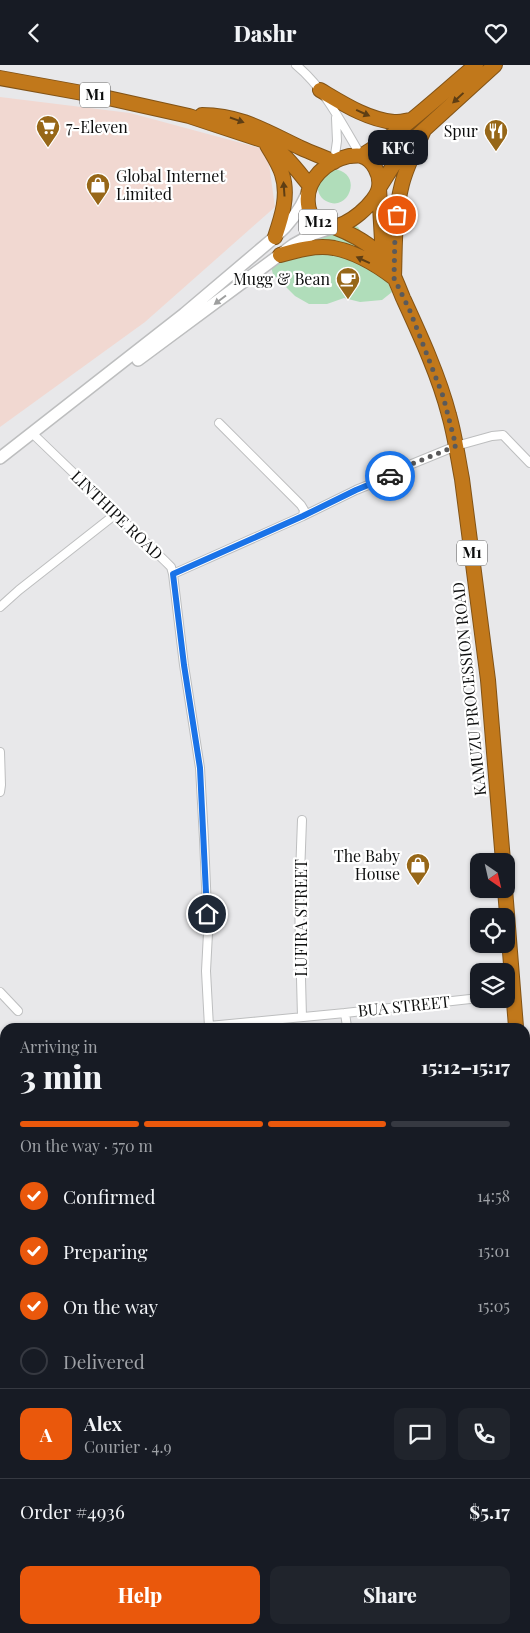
<!DOCTYPE html>
<meta charset="utf-8">
<style>
:root{--surface:#171b24;--page:#20242c;--text:#f1f3f6;--muted:#9ea1a6;--line:#363941;--accent:#ea580c}
body{margin:0;font-family:"Playfair Display",serif;background:var(--page);color:var(--text);height:100vh;display:flex;flex-direction:column;font-size:19px;white-space:nowrap}
*{box-sizing:border-box;margin:0}
p{font-size:16px;color:var(--muted)}
.icon{flex:none;width:28px;height:28px;fill:none;stroke:currentColor;stroke-width:2;stroke-linecap:round;stroke-linejoin:round}
.map{position:relative;flex:1;overflow:hidden}
.details{position:absolute;left:0px;top:958px;width:530px;height:611px;display:flex;flex-direction:column;background:var(--surface);border-radius:15px 15px 0 0;box-shadow:0 1px 4px #0004}
.details>*{flex:none}
.needle{width:32px;rotate:146deg}
.buttons{position:absolute;left:470px;top:788px;display:grid;gap:10px}
.buttons a{display:grid;place-items:center;width:45px;height:45px;border-radius:10px;background:var(--surface);box-shadow:0 1px 4px #0004;font-size:25px}
.pin{position:absolute;display:grid;place-items:center;width:42px;height:42px;color:#fff;margin:-21px;border:2px solid #fff;border-radius:50%;box-shadow:0 1px 5px #0007}
.courier{position:absolute;display:grid;place-items:center;width:50px;height:50px;margin:-25px;border:4px solid #1a73e8;border-radius:50%;background:#fff;color:#222;box-shadow:0 1px 6px #0007}
.bubble{position:absolute;height:35px;border-radius:10px;background:var(--surface);box-shadow:0 1px 4px #0004;font-size:16px;font-weight:800;line-height:35px;text-align:center}
.overview em{font-style:normal;font-weight:800}
.overview div{display:flex;flex-direction:column-reverse}
.overview{display:flex;align-items:center;justify-content:space-between;height:85px;padding:0 20px}
h1{font-size:32px;font-weight:800;line-height:38px}
.bar{display:grid;grid-template-columns:repeat(4,1fr);gap:8px 5px;align-content:center;height:60px;padding:0 20px}
.bar i{height:6px;border-radius:4px;background:var(--line)}
.bar .active{background:var(--accent)}
.bar p{grid-column:span 4}
.line{display:flex;align-items:center;gap:12px;padding:0 20px;border-top:1px solid var(--line)}
.line div{flex:1}
.round{display:grid;place-items:center;flex:none;width:52px;height:52px;border-radius:10px;background:var(--page)}
ol{padding:0 20px;list-style:none}
li{display:flex;align-items:center;gap:15px;height:55px}
li p{margin-inline-start:auto}
li .icon{padding:5px;border-radius:50%;background:var(--accent);color:#fff;stroke-width:4}
li:last-child{color:var(--muted)}
li i{width:28px;height:28px;border:2px solid var(--line);border-radius:50%}
.primary-button{display:flex;gap:10px;margin-top:auto;padding:10px 20px}
.primary-button a{flex:1;height:58px;border-radius:10px;background:var(--accent);color:#fff;font-size:20px;font-weight:800;line-height:58px;text-align:center}
.primary-button a+a{background:var(--page);color:var(--text)}
header{display:flex;justify-content:space-between;align-items:center;height:65px;padding:0 20px;background:var(--surface);font-size:22px;font-weight:800}
.map>svg:first-child{display:block}
.commercial{fill:#f1d8d1}
.green{fill:#b0ddba}
.lines{fill:none;stroke-linecap:round;stroke-linejoin:round}
.stream{stroke:#5aacc7;stroke-width:2}
.street-casing{stroke:#bdbebf;stroke-width:10}
.secondary-casing{stroke:#bdbebf;stroke-width:14}
.highway-casing{stroke:#825316;stroke-width:16}
.street{stroke:#fff;stroke-width:8}
.secondary{stroke:#fff;stroke-width:11}
.highway{stroke:#c1781b;stroke-width:14}
.oneway{fill:#5e3e14}
.oneway2{fill:#9e9f9f}
.done{stroke:#5a5a5b;stroke-width:5;stroke-dasharray:0 9}
.route{stroke:#1a73e8;stroke-width:6}
.labels{text-anchor:middle;stroke-width:4.5;stroke-linejoin:round;paint-order:stroke}
.shield{fill:#fff;stroke:#565656;stroke-width:1}
.shield-label{font-size:15px;font-weight:bold;fill:#0d0e0e}
.poi-label{font-size:16px;fill:#0d0e0e;stroke:#fff;text-anchor:end}
.street-label{font-size:16px;fill:#0d0e0e;stroke:#fff}
</style>
<header><svg class="icon" aria-label="back" viewBox="0 0 24 24"><path d="M15 5l-7 7 7 7"/></svg>Dashr<svg class="icon" aria-label="heart" viewBox="0 0 24 24"><path d="M12 20l-8-8c-3-5 5-10 8-4 3-6 11-1 8 4z"/></svg></header>
<div class="map">
<svg width="530" height="1568" viewBox="0 0 530 1568">
<rect width="100%" height="100%" fill="#e8e8ea"/>
<path class="commercial" d="M 0,32 L 130,48 L 267,85 L 275,142 L 145,257 L 0,362 Z"/>
<path class="green" d="M 332,104 C 365,106 349,149 326,136 C 319,132 318,126 317,119 Z
M 338,154 L 358,162 L 375,188 L 392,227 L 382,235 L 360,237 L 344,233 L 327,239 L 309,239 L 295,231 L 273,209 L 269,194 L 286,179 L 319,156 Z"/>
<g class="lines">
<path class="stream" d="M 525,1252 L 530,1247
M 0,1435 L 5,1432"/>
<g class="street-casing">
<path id="street" d="M 296,0 C 325,24 342,59 361,91
M 334,97 L 337,76 L 336,53
M 32,368 L 165,496 L 171,502 L 173,509 L 184,600 L 200,703 L 204,774 L 208,868 L 206,906 L 209,962
M 303,451 L 356,425 L 400,407 L 407,401 L 456,381 L 492,371 L 503,370 L 530,398
M 173,509 L 303,451 L 304,445 L 301,440 L 219,358
M 0,542 L 19,525 L 117,448
M 0,687 L 1,720 L 0,727
M 0,927 L 18,946
M 345,948 L 347,962
M 302,952 L 299,837 L 302,755
M 209,961 L 345,948 L 479,933
M 0,1315 L 5,1313
M 525,1341 L 530,1341
M 525,1538 L 530,1539
M 215,1564 L 220,1568
M 334,1564 L 335,1568
M 6,1568 L 12,1564"/>
</g>
<g class="secondary-casing">
<path id="secondary" d="M 138,295 L 293,180 L 313,169 L 334,162
M 0,393 L 184,249 L 275,172 C 290,159 299,147 307,129"/>
</g>
<g class="highway-casing">
<path id="highway" d="M 0,13 L 99,31 L 189,51 L 265,76 C 284,87 296,104 310,121
M 320,25 C 342,38 368,55 394,57 C 399,57 405,56 410,55
M 202,50 C 241,50 267,67 301,83 C 312,88 323,92 334,97
M 267,80 C 272,89 279,99 282,109 C 289,130 282,151 275,172
M 349,91 C 353,91 358,90 361,91 C 373,94 381,110 379,122 C 377,137 346,164 331,161 C 318,158 309,152 308,139 C 305,114 327,96 349,91 Z
M 361,91 C 403,66 439,31 476,0
M 334,162 C 352,169 369,178 382,192 C 391,201 398,221 403,233 C 420,270 439,311 449,350 C 455,371 458,393 462,414 L 488,615 L 503,796
M 280,190 C 297,185 316,180 334,183 C 355,187 377,200 394,213 C 395,182 394,150 402,119 C 407,100 416,83 424,65
M 383,193 L 379,123 L 405,82 L 495,0
M 505,824 L 516,962
M 456,1568 L 457,1564"/>
</g>
<use href="#street" class="street"/>
<use href="#secondary" class="secondary"/>
<use href="#highway" class="highway"/>
</g>
<defs><path id="oneway-solid" d="M-6-.8H1V-3.2L6.5 0L1 3.2V.8H-6Z" transform="scale(1.25)"/></defs>
<g class="oneway">
<use href="#oneway-solid" transform="translate(458 33) rotate(137)"/>
<use href="#oneway-solid" transform="translate(363 48) rotate(24)"/>
<use href="#oneway-solid" transform="translate(237 55) rotate(19)"/>
<use href="#oneway-solid" transform="translate(284 124) rotate(-94)"/>
<use href="#oneway-solid" transform="translate(363 195) rotate(-155)"/>
</g>
<use class="oneway2" href="#oneway-solid" transform="translate(220 235) rotate(143)"/>
<g class="lines">
<path class="done" d="M 390,411 L 400,407 L 407,401 L 456,381 L 443,331 L 410,246 L 394,213 L 395,169 L 397,150"/>
<path class="route" d="M 207,849 L 200,703 L 184,600 L 173,509 L 303,451 L 356,425 L 390,411"/>
</g>
<defs>
<g id="supermarket-pin" transform="scale(1.25)"><path d="M0 17L-7.5 6A9.5 9.5 0 1 1 7.5 6Z" fill="#976718" stroke="#fff"/><path d="M-6-5.5h2.5l.6 2H6L4.5 2H-2.5L-4.4-4H-6ZM-1.5 3.2a1.3 1.3 0 1 0 .1 0ZM3 3.2a1.3 1.3 0 1 0 .1 0Z" fill="#fff"/></g>
<g id="restaurant-pin" transform="scale(1.25)"><path d="M0 17L-7.5 6A9.5 9.5 0 1 1 7.5 6Z" fill="#976718" stroke="#fff"/><path d="M-5-6h1v4h1v-4h1v4h1v-4h1v5L-1.5 .5V6h-2V.5L-5-1ZM5-6V6H3V1.5H1.5Q1.5-4 5-6Z" fill="#fff"/></g>
<g id="shop-pin" transform="scale(1.25)"><path d="M0 17L-7.5 6A9.5 9.5 0 1 1 7.5 6Z" fill="#976718" stroke="#fff"/><path d="M-5-2.5h2.3a2.7 3.5 0 0 1 5.4 0H5L5.5 6h-11ZM-1.5-2.5h3a1.5 2.3 0 0 0-3 0Z" fill="#fff"/></g>
<g id="cafe-pin" transform="scale(1.25)"><path d="M0 17L-7.5 6A9.5 9.5 0 1 1 7.5 6Z" fill="#976718" stroke="#fff"/><path d="M-5.5-4.5H6V0H3Q3 3.5 0 3.5H-2.5Q-5.5 3.5-5.5 0ZM3-3.2v2h1.7v-2ZM-6 4.5H4V6H-6Z" fill="#fff"/></g>
</defs>
<g fill-rule="evenodd">
<use href="#supermarket-pin" x="48" y="62"/>
<use href="#restaurant-pin" x="496" y="66"/>
<use href="#shop-pin" x="98" y="120"/>
<use href="#cafe-pin" x="348" y="214"/>
<use href="#shop-pin" x="418" y="800"/>
</g>
<g class="labels">
<g class="shield">
<rect x="80" y="17.5" width="30" height="25" rx="4"/>
<rect x="299" y="144.5" width="38" height="25" rx="4"/>
<rect x="457" y="475.5" width="30" height="25" rx="4"/>
</g>
<g class="shield-label">
<text x="95" y="35">M1</text>
<text x="318" y="162">M12</text>
<text x="472" y="493">M1</text>
</g>
<g class="poi-label">
<text x="66" y="68" text-anchor="start">7-Eleven</text>
<text x="478" y="72">Spur</text>
<text x="116" y="117" text-anchor="start">Global Internet<tspan x="116" dy="18">Limited</tspan></text>
<text x="330" y="220">Mugg &amp; Bean</text>
<text x="400" y="797">The Baby<tspan x="400" dy="18">House</tspan></text>
</g>
<g class="street-label">
<text transform="translate(117 450) rotate(44)" y="6">LINTHIPE ROAD</text>
<text transform="translate(469 624) rotate(-96)" y="6">KAMUZU PROCESSION ROAD</text>
<text transform="translate(301 853) rotate(-90)" y="6">LUFIRA STREET</text>
<text transform="translate(404 941) rotate(-6)" y="6">BUA STREET</text>
</g>
</g>
</svg>
<div class="buttons">
<a><svg class="needle" viewBox="-14 -14 28 28"><path d="M0-13l5 13h-10z" fill="#e53935"/><path d="M0 13l5-13h-10z" fill="#9ea1a6"/></svg></a>
<a><svg class="icon" aria-label="locate" viewBox="0 0 24 24"><circle cx="12" cy="12" r="6"/><path d="M12 2v4M12 18v4M2 12h4M18 12h4"/></svg></a>
<a><svg class="icon" aria-label="layers" viewBox="0 0 24 24"><path d="M12 4l9 5-9 5-9-5zM3 14l9 5 9-5"/></svg></a>
</div>
<div class="pin" style="left:397px;top:150px;background:#ea580c"><svg class="icon" aria-label="bag" viewBox="0 0 24 24"><path d="M5 8h14l-1 12H6zM9 8a3 3 0 0 1 6 0"/></svg></div>
<div class="pin" style="left:207px;top:849px;background:#1f2937"><svg class="icon" aria-label="home" viewBox="0 0 24 24"><path d="M3 11l9-7 9 7M6 9v11h12V9"/></svg></div>
<div class="courier" style="left:390px;top:411px"><svg class="icon" aria-label="car" viewBox="0 0 24 24"><path d="M5 17H2v-5l4-1 3-4h7l3 4 3 1v5h-3M9 17h6M6 11h13"/><circle cx="7" cy="17" r="2"/><circle cx="17" cy="17" r="2"/></svg></div>
<div class="bubble" style="left:368px;top:65px;width:60px">KFC</div>
<section class="details">
<div class="overview"><div><h1>3 min</h1><p>Arriving in</p></div><em>15:12–15:17</em></div>
<div class="bar"><i class="active"></i><i class="active"></i><i class="active"></i><i></i><p>On the way · 570 m</p></div>
<ol>
<li><svg class="icon" aria-label="check" viewBox="0 0 24 24"><path d="M5 12l5 5 9-10"/></svg>Confirmed<p>14:58</p></li>
<li><svg class="icon" aria-label="check" viewBox="0 0 24 24"><path d="M5 12l5 5 9-10"/></svg>Preparing<p>15:01</p></li>
<li><svg class="icon" aria-label="check" viewBox="0 0 24 24"><path d="M5 12l5 5 9-10"/></svg>On the way<p>15:05</p></li>
<li><i></i>Delivered</li>
</ol>
<div class="line" style="height:90px"><b class="round" style="background:var(--accent);color:#fff">A</b><div><b>Alex</b><p>Courier · 4.9</p></div><a class="round"><svg class="icon" aria-label="chat" viewBox="0 0 24 24"><path d="M4 5h16v11H9l-5 4z"/></svg></a><a class="round"><svg class="icon" aria-label="phone" viewBox="0 0 24 24"><path d="M5 4h4l2 5-3 2q2 4 5 5l2-3 5 2v4C11 20 4 13 5 4z"/></svg></a></div>
<div class="line" style="height:65px"><div>Order #4936</div><b>$5.17</b></div>
<div class="primary-button"><a>Help</a><a>Share</a></div>
</section>
</div>
